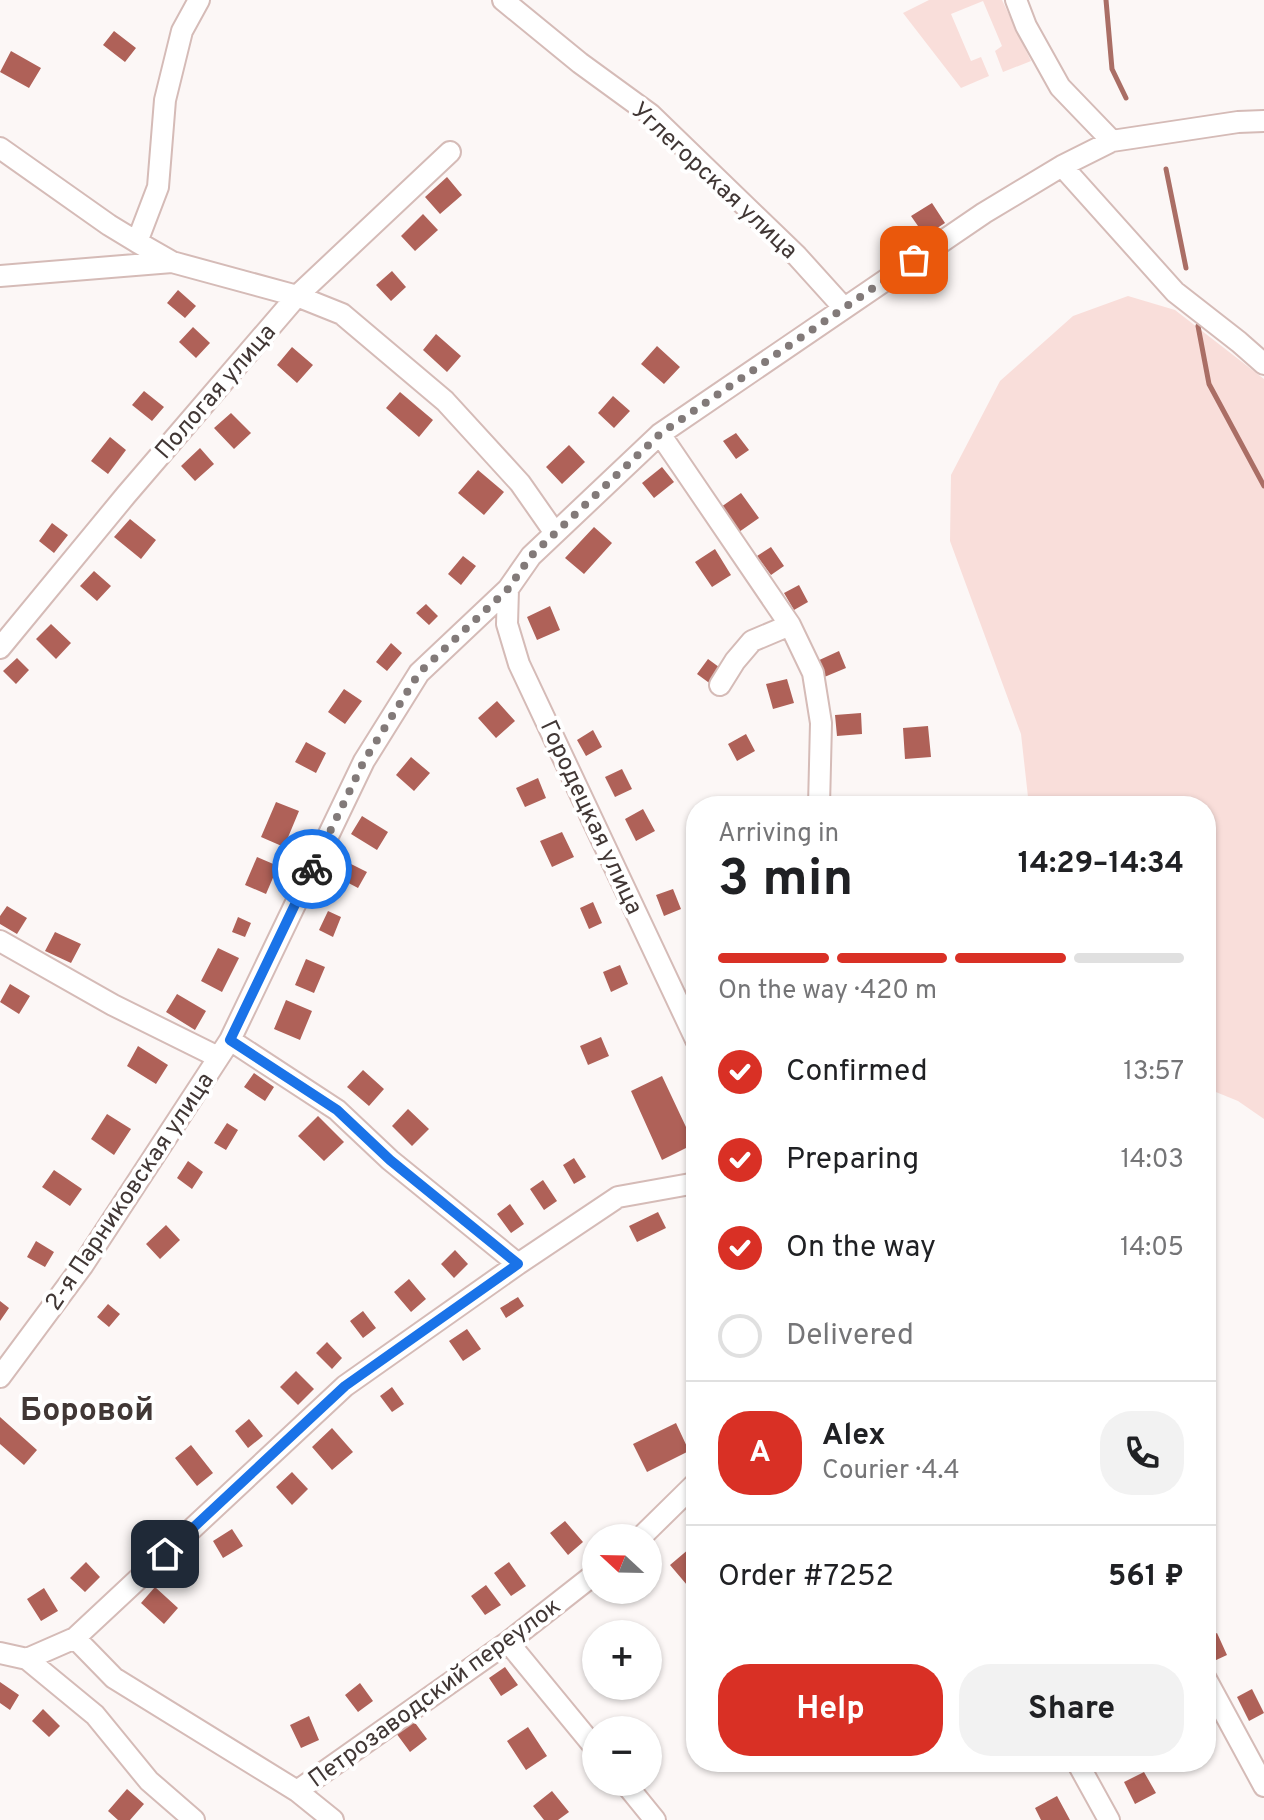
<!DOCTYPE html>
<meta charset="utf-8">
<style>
:root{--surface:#fff;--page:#f2f2f2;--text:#202124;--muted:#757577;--line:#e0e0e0;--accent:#d93025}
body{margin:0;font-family:Overpass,sans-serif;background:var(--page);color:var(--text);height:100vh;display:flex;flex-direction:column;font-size:30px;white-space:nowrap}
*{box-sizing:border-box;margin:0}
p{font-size:26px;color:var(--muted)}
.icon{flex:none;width:44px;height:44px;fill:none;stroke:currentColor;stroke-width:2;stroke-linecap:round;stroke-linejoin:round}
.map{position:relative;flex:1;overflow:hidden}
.drawer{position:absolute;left:686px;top:796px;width:530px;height:976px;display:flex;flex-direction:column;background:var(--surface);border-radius:32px;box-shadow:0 2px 6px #0004}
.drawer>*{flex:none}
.needle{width:52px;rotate:292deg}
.tools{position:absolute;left:582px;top:1524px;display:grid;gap:16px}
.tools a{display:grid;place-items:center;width:80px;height:80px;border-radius:50%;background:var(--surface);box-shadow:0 2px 6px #0004;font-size:40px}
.pin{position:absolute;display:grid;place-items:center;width:68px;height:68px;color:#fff;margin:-34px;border-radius:16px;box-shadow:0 4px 12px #0006}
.courier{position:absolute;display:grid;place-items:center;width:80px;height:80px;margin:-40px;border:6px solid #1a73e8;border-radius:50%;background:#fff;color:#222;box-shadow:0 2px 10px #0007}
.overview em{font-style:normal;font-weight:700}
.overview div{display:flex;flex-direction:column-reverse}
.overview{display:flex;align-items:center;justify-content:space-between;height:136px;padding:0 32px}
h1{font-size:52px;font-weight:700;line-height:60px}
.bar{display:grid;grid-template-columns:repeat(4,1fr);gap:12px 8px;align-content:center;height:96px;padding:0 32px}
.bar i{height:10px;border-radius:6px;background:var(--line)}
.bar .current{background:var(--accent)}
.bar p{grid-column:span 4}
.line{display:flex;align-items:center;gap:20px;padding:0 32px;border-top:2px solid var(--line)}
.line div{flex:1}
.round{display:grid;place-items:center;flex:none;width:84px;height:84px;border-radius:32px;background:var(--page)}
ol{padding:0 32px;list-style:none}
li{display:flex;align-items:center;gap:24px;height:88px}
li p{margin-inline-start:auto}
li .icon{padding:8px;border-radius:50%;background:var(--accent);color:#fff;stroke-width:4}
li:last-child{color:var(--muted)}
li i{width:44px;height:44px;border:4px solid var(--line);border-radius:50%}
.button{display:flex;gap:16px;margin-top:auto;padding:16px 32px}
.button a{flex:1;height:92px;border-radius:32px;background:var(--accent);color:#fff;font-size:32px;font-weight:700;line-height:92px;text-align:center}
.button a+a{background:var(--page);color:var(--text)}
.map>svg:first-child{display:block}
.green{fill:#f9deda}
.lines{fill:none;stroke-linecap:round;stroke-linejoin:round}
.stream{stroke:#aa6e65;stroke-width:5}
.building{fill:#af6158}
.minor-casing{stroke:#d5bbb7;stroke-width:24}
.minor{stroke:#fff;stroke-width:20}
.done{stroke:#827a79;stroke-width:8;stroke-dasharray:0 14.4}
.route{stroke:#1a73e8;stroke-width:10}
.labels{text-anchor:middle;stroke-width:8;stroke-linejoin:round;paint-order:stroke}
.street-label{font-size:24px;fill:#413735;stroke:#fff}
.district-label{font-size:32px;font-weight:bold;fill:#413735;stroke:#fff}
</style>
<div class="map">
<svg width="1264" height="1820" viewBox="0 0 1264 1820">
<rect width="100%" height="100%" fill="#fcf7f6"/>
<path class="green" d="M 929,0 L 1002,0 L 1031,61 L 1003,72 L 995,51 L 1002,46 L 983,1 L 951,14 L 971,61 L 981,57 L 989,76 L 961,88 L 903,13 Z
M 1128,296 L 1175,310 L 1264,379 L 1264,1119 L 1238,1101 L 1206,1088 L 1206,806 L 1029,806 L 1021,734 L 950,541 L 951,475 L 1000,381 L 1073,316 Z"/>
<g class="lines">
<path class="stream" d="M 1106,0 L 1112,69 L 1126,98
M 1166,169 L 1186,268
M 1198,326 L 1209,384 L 1264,486"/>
</g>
<path class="building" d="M 114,31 L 136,48 L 125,62 L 103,45 Z
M 11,51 L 41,68 L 29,88 L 0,72 Z
M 447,177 L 462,195 L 440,214 L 425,197 Z
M 932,203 L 945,223 L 925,236 L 911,216 Z
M 423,214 L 438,230 L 415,251 L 401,236 Z
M 392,271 L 406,287 L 391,301 L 376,285 Z
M 178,290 L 196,306 L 185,318 L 167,303 Z
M 193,327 L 210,343 L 196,358 L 179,342 Z
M 436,334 L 461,356 L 447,372 L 423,350 Z
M 657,346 L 680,367 L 664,384 L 641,364 Z
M 292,347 L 313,365 L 297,383 L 277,365 Z
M 144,391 L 164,407 L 152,421 L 132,405 Z
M 400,392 L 433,420 L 419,437 L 386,408 Z
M 613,396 L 630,411 L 614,428 L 598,413 Z
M 231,413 L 251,433 L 234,449 L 214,428 Z
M 736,433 L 749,450 L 736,459 L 723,441 Z
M 110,437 L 126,450 L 108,474 L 91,461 Z
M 569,445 L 585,462 L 562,484 L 546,467 Z
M 200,448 L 214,464 L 195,481 L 181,466 Z
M 662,467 L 674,482 L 654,498 L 642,483 Z
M 478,470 L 504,492 L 484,515 L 458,493 Z
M 741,493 L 759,518 L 739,532 L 721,507 Z
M 130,519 L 156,540 L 141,559 L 114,537 Z
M 52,523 L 68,535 L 54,553 L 39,541 Z
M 594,527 L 612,543 L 584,574 L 565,558 Z
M 771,547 L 784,566 L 771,575 L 757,556 Z
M 715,549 L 731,575 L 712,587 L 695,562 Z
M 463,556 L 476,566 L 461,585 L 448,574 Z
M 94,571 L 111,586 L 97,601 L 80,586 Z
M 799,585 L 808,602 L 794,610 L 784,593 Z
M 426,604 L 438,616 L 429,625 L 416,613 Z
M 550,606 L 560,630 L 537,640 L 527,617 Z
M 51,624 L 71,643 L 56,659 L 36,639 Z
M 391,643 L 402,653 L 387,671 L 376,662 Z
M 839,651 L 846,668 L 822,678 L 815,662 Z
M 17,658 L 29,670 L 16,684 L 3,671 Z
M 708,659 L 723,670 L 712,685 L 697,674 Z
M 787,679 L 794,703 L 773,709 L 766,684 Z
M 344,689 L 362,701 L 345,724 L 328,712 Z
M 497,701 L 515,721 L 496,738 L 478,718 Z
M 861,713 L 862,734 L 837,736 L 835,715 Z
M 928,726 L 931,757 L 905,759 L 903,728 Z
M 593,730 L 602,747 L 586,756 L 577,740 Z
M 746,734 L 755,751 L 737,761 L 728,744 Z
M 306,742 L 326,753 L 316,773 L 295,762 Z
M 411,757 L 430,773 L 414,791 L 396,775 Z
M 622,769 L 632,789 L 615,797 L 605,777 Z
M 538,778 L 546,798 L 525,807 L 516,788 Z
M 276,802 L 299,811 L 284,847 L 261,837 Z
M 643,809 L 655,831 L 636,841 L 625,819 Z
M 362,816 L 388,832 L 377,850 L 351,834 Z
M 562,832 L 574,857 L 552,867 L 540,841 Z
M 257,857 L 278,866 L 266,894 L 245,885 Z
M 347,862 L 367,872 L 358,888 L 339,878 Z
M 673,889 L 681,909 L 664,916 L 656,895 Z
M 593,902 L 602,923 L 589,929 L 580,908 Z
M 7,906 L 27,918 L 17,934 L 0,924 L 0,916 Z
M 328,911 L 341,917 L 333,937 L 319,930 Z
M 238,917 L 251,923 L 245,937 L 232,932 Z
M 55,932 L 81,944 L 71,963 L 45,951 Z
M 218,948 L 239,958 L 222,992 L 201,981 Z
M 306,959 L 325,967 L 314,993 L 295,985 Z
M 620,965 L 628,984 L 611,992 L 603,972 Z
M 10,984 L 30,996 L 19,1014 L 0,1002 Z
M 177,994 L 206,1011 L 195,1030 L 166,1012 Z
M 286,1000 L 312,1011 L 300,1040 L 274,1029 Z
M 601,1037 L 609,1056 L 588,1065 L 580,1046 Z
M 138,1046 L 168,1065 L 156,1084 L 127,1066 Z
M 363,1070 L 384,1089 L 369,1106 L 347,1087 Z
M 254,1073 L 274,1087 L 265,1101 L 244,1087 Z
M 662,1076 L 694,1144 L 662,1160 L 631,1091 Z
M 408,1109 L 429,1129 L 412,1146 L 392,1126 Z
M 107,1114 L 131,1129 L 114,1155 L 91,1139 Z
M 318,1116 L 344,1142 L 324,1161 L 298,1136 Z
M 227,1123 L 238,1130 L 226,1150 L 214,1143 Z
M 574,1158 L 586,1177 L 574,1184 L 563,1165 Z
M 188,1161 L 203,1172 L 192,1189 L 177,1178 Z
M 54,1170 L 82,1189 L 70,1206 L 42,1187 Z
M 543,1180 L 557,1201 L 544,1210 L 530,1189 Z
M 510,1204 L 524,1224 L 511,1233 L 497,1214 Z
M 658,1212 L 666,1228 L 637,1242 L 629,1226 Z
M 166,1225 L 180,1240 L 160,1259 L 146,1244 Z
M 36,1241 L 54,1252 L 45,1267 L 27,1257 Z
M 455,1250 L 468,1264 L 454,1278 L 441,1264 Z
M 409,1279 L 426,1299 L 411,1312 L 394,1292 Z
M 518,1297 L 524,1306 L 506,1318 L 500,1308 Z
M 0,1301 L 9,1308 L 0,1321 Z
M 108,1304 L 120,1314 L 109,1327 L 97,1317 Z
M 363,1311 L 376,1328 L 363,1338 L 350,1321 Z
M 467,1329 L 481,1349 L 463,1361 L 449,1341 Z
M 327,1342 L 342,1358 L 332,1369 L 316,1353 Z
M 296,1371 L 314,1389 L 298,1405 L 280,1387 Z
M 392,1387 L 404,1404 L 392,1412 L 380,1396 Z
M 0,1417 L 37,1450 L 24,1465 L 0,1444 Z
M 249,1419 L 263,1436 L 248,1448 L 235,1431 Z
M 676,1423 L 689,1451 L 647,1472 L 633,1444 Z
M 332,1428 L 353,1452 L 332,1470 L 312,1447 Z
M 191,1445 L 213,1473 L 197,1486 L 175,1458 Z
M 292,1472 L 308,1489 L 292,1505 L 276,1487 Z
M 565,1521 L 583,1542 L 568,1555 L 550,1533 Z
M 232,1529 L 243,1546 L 223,1558 L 213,1541 Z
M 696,1543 L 696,1577 L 687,1585 L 670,1565 Z
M 86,1562 L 100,1577 L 85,1592 L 70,1578 Z
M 509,1562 L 526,1586 L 511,1596 L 494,1573 Z
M 486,1585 L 501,1605 L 485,1615 L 471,1596 Z
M 155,1587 L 178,1608 L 164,1624 L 141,1603 Z
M 44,1588 L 58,1611 L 41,1621 L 27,1599 Z
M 1217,1633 L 1227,1655 L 1214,1661 L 1206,1644 L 1206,1638 Z
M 505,1667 L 518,1685 L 501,1696 L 489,1678 Z
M 0,1682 L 19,1695 L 10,1710 L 0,1703 Z
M 360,1683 L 373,1701 L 358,1712 L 345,1695 Z
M 1252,1689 L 1264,1713 L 1249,1721 L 1237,1697 Z
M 43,1709 L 60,1726 L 49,1737 L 32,1721 Z
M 309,1716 L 319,1740 L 301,1748 L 290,1725 Z
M 413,1720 L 427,1739 L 410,1752 L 396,1733 Z
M 528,1727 L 547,1756 L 526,1770 L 507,1741 Z
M 1144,1772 L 1156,1793 L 1135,1804 L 1124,1782 Z
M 127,1789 L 144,1804 L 130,1820 L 118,1820 L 108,1811 Z
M 552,1791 L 569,1812 L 558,1820 L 544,1820 L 533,1806 Z
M 1057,1796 L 1070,1820 L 1041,1820 L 1035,1808 Z"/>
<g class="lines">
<g class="minor-casing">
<path id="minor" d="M 503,0 L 580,63 L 650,114 L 797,256 L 844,308
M 1016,0 L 1026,26 L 1060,87 L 1112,141
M 0,148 L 109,225 L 137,242 L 158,187 L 165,100 L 182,31 L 199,0
M 1062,166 L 1175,292 L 1239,342 L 1264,364
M 137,242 L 172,262 L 297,296 L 342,314 L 445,401 L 520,483 L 555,533
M 0,276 L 172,262
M 660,434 L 790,625 L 813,673 L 821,723 L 819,806
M 508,589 L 507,624 L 519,664 L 696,1040
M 0,648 L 126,495 L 297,296 L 450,152
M 720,685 L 735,661 L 752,641 L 790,625
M 0,941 L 113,1005 L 218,1057
M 230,1040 L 337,1110 L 390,1160 L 518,1264
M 0,1377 L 83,1265 L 230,1040 L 364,761 L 419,673 L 508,589 L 531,556 L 660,434 L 984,213 L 1062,166 L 1112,141 L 1238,122 L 1264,121
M 640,1538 L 696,1483
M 75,1638 L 114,1678 L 297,1791 L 508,1642 L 596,1573
M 508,1642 L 596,1749
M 0,1653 L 27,1659 L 95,1715 L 149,1781 L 194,1820
M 27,1659 L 75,1638 L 345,1386 L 518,1264 L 618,1197 L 696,1183
M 1206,1679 L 1264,1786
M 1077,1762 L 1109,1820
M 624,1782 L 655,1820
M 297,1791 L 333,1820"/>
</g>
<use href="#minor" class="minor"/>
</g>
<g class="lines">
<path class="done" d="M 312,869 L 364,761 L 419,673 L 508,589 L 531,556 L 660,434 L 914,260"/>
<path class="route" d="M 165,1554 L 345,1386 L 518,1264 L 390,1160 L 337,1110 L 230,1040 L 312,869"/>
</g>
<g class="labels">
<g class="street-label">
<text transform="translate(715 180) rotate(43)" y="8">Углегорская улица</text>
<text transform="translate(215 391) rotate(-49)" y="8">Пологая улица</text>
<text transform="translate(592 817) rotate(65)" y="8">Городецкая улица</text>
<text transform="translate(129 1191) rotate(-56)" y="8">2-я Парниковская улица</text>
<text transform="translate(434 1692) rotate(-36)" y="8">Петрозаводский переулок</text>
</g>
<g class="district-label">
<text x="87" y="1420">Боровой</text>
</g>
</g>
</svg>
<div class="tools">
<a><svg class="needle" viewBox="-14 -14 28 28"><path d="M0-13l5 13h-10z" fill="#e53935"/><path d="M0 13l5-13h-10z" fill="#757577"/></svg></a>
<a>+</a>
<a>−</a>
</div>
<div class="pin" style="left:914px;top:260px;background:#ea580c"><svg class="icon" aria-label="bag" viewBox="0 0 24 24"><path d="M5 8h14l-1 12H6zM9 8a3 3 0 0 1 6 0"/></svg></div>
<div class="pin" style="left:165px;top:1554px;background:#1f2937"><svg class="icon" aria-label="home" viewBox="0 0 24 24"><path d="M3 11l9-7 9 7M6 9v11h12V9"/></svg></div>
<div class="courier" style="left:312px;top:869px"><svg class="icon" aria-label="bike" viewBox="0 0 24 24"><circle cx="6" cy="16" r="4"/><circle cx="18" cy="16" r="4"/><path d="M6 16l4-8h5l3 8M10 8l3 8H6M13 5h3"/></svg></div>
<section class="drawer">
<div class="overview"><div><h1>3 min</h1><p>Arriving in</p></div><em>14:29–14:34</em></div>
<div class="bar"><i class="current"></i><i class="current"></i><i class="current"></i><i></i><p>On the way · 420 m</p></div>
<ol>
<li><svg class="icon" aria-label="check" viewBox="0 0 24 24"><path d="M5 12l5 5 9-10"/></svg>Confirmed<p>13:57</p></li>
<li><svg class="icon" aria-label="check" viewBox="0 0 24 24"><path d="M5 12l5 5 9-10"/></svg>Preparing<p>14:03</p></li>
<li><svg class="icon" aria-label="check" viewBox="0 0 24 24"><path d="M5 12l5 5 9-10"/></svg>On the way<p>14:05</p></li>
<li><i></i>Delivered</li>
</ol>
<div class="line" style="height:144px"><b class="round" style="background:var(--accent);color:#fff">A</b><div><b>Alex</b><p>Courier · 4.4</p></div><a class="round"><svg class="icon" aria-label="phone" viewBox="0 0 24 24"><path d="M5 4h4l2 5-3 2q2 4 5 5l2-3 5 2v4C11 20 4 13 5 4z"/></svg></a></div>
<div class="line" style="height:104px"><div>Order #7252</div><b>561 ₽</b></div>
<div class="button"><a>Help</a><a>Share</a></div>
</section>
</div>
